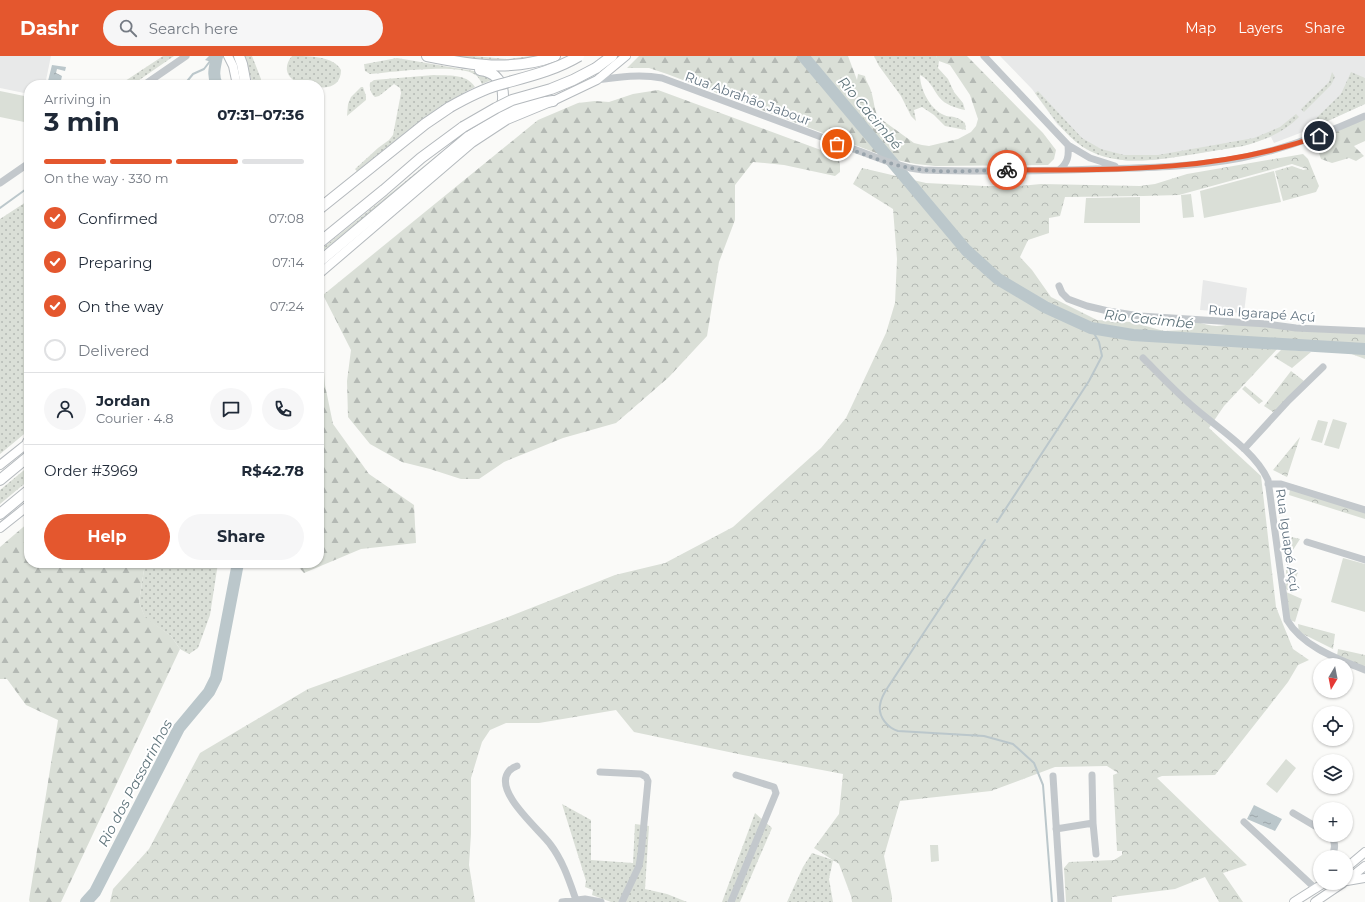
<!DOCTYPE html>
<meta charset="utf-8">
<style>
:root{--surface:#fff;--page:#f6f6f7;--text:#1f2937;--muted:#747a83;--line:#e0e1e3;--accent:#e4572e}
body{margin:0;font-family:Montserrat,sans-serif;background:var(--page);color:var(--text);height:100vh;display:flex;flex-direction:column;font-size:15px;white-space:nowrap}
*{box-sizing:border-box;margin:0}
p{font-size:13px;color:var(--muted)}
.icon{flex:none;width:22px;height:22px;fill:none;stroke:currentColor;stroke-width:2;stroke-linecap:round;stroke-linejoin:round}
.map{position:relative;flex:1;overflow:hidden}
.drawer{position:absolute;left:24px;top:24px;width:300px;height:488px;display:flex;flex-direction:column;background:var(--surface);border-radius:16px;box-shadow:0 1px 3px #0004}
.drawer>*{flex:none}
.needle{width:26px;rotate:190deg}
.tools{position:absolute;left:1313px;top:602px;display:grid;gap:8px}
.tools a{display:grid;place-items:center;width:40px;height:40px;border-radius:50%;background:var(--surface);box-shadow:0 1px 3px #0004;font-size:20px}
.pin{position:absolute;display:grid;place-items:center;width:34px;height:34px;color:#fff;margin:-17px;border:2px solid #fff;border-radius:50%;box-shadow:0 1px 4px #0007}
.courier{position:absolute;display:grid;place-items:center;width:40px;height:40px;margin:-20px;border:3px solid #e4572e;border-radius:50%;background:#fff;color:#222;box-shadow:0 1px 5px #0007}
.summary em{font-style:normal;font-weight:700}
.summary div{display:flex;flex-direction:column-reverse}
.summary{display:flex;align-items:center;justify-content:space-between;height:68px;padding:0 20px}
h1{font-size:26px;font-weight:700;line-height:30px}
.bar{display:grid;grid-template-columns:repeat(4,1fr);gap:6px 4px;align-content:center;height:48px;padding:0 20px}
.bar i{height:5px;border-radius:3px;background:var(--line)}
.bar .current{background:var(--accent)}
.bar p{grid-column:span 4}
.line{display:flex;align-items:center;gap:10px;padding:0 20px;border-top:1px solid var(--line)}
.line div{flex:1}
.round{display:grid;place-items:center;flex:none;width:42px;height:42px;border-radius:21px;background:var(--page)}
ol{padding:0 20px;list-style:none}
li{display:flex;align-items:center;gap:12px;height:44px}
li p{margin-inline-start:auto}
li .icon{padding:4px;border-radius:50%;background:var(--accent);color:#fff;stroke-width:4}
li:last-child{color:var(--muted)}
li i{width:22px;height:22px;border:2px solid var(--line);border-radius:50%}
.cta{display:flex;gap:8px;margin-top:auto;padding:8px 20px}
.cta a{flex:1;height:46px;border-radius:24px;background:var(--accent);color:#fff;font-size:16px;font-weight:700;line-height:46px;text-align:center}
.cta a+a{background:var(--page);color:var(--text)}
header{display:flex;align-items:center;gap:24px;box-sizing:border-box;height:56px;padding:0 20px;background:var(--accent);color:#fff}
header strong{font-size:19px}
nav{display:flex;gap:22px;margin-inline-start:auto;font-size:14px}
.search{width:280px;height:36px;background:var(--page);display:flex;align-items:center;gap:10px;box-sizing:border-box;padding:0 14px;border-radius:22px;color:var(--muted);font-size:15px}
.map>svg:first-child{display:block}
.built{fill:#e8e9e9}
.grass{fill:url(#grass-dots)}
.forest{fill:url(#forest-firs)}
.park{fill:url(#park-crowns)}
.garden{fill:#dadfd7}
.water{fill:url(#water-ripples)}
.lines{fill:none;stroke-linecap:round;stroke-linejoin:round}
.stream{stroke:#bbc7cb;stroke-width:2}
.river{stroke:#bbc7cb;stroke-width:12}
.major-casing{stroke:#b5babe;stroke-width:10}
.highway-casing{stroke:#b4b9bd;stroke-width:12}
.minor{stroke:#c3c8cc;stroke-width:7}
.major{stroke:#fff;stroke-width:8}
.highway{stroke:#fff;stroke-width:10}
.highway-bridge-casing{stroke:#b4b9bd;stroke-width:12;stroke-linecap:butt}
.highway-bridge{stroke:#fff;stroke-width:10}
.done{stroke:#99a4ac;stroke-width:4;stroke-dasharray:0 7.2}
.route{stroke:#e4572e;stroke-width:5}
.labels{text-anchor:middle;stroke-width:4;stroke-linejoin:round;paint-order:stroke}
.street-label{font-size:13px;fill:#657683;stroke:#fff}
.water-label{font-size:14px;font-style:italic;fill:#60757c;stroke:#fff}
</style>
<header>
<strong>Dashr</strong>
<div class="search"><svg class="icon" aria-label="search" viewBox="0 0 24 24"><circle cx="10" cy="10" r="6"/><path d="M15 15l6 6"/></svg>Search here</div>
<nav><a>Map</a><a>Layers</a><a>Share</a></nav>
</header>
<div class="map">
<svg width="1365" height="846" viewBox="0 0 1365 846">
<defs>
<pattern id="grass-dots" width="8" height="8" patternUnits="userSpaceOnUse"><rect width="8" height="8" fill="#dadfd7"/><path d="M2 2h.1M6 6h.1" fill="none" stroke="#b4b9b4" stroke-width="1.8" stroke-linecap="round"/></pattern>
<pattern id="forest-firs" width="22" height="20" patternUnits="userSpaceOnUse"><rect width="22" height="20" fill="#dadfd7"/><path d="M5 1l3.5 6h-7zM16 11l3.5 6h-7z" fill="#b4b9b4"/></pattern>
<pattern id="park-crowns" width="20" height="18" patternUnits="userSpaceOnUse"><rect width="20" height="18" fill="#dadfd7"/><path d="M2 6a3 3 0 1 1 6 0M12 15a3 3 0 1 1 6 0" fill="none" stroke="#b4b9b4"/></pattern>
<pattern id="water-ripples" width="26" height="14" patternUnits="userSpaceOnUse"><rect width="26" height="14" fill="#bbc7cb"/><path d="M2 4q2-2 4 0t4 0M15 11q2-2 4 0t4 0" fill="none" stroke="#9ca6aa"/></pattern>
</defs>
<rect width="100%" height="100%" fill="#fafaf8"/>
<path class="built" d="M 0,0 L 51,0 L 45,29 L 29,29 L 29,38 L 0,32 Z
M 1000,0 L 1365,0 L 1365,48 L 1308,74 L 1274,87 L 1271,81 L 1243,90 L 1155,104 L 1127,105 L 1100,99 L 1078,87 L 1057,68 L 1032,33 Z
M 1203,224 L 1247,232 L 1244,257 L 1200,254 Z"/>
<path class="grass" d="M 163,0 L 174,0 L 132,29 L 119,29 Z
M 244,0 L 252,0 L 261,23 L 261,29 L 253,29 Z
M 292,0 C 309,0 334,0 341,14 C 341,27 332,33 319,31 L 319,29 C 312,29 303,29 297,26 C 285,21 284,9 292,0 Z
M 448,0 L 473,0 L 507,3 L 531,0 L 546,0 L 507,7 Z
M 874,0 L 936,0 L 939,5 L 938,12 L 948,23 L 954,36 L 963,47 L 965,54 C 956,52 945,49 939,41 C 933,33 930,24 920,19 C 920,33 930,53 944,59 C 947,61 951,60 954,61 C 958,62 962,64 965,67 L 966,74 L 945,70 L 934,59 L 922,51 L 914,54 L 916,65 L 911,60 L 901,40 L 879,10 Z
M 397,2 L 479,16 L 494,23 L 482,28 C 480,24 478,20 474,18 C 457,7 392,16 370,18 L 365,15 L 364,8 L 365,8 Z
M 1332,16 L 1335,21 L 1331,29 L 1304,56 L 1301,53 L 1329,26 Z
M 1351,16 L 1365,22 L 1365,48 L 1308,74 L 1307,71 L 1341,38 Z
M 434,19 C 448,20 466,17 475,31 C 431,53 396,87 360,119 L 355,113 L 378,92 L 389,84 L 393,79 L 401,37 L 400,32 L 394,28 L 379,40 L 375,41 C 371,38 369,32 370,27 L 374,24 Z
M 361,31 L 363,31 L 366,40 L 366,44 L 347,60 L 348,48 L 351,41 Z
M 1038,35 L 1082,82 L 1101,93 L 1124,99 L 1158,99 L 1254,82 L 1280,71 L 1296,58 L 1299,61 C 1284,76 1264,85 1243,90 C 1225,93 1207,96 1189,99 C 1151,105 1108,112 1076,86 C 1059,72 1048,54 1035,37 Z
M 486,60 L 486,62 L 319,198 L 319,195 Z
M 29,144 L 29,374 L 0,398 L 0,163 Z
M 29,410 L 29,424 L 0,448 L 0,434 Z
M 145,507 L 218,507 L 210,559 L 198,592 L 189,598 L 180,593 L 171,580 L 145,562 L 139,546 Z
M 562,748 L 591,764 L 591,804 L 633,807 L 635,768 L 649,770 L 645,833 L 667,838 L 687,846 L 611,846 L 592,839 L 593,834 L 585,831 L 586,825 Z
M 755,757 L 772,772 L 740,846 L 722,846 Z
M 812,797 L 833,804 L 829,823 L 833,846 L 787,846 L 803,811 Z"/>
<path class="forest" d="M 639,0 L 848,0 L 857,24 L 858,18 L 865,20 C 866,26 870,30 871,35 C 874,44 874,53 878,61 L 914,87 L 922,89 L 929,90 L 958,83 L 971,76 L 976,70 L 978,63 L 970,39 L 950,9 L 939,5 L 936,0 L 967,0 L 1043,77 L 1056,94 L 1054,103 L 1048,109 L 935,110 L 916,108 L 892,103 L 667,18 L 649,12 L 627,12 Z
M 658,34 L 837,100 L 840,108 L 840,116 L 835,120 L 784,109 L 753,106 L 735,129 L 735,164 L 719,206 L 707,280 L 669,321 L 616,367 L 563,382 L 504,406 L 479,423 L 461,423 L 430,413 L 402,406 L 370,388 L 348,361 L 347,325 L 351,294 L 323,239 L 538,64 L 578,47 L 595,45 L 609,46 L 633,38 Z
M 1365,63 L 1365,85 L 1354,90 L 1364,100 L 1356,105 L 1349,102 L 1332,107 L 1321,103 C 1320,100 1318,95 1318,91 C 1319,77 1353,68 1365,63 Z
M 320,265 L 325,329 L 333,368 L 369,418 L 414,449 L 416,487 L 361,493 L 304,517 L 295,507 L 319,507 L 319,266 Z
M 29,466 L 29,507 L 145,507 L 139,546 L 145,561 L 171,580 L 180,593 L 61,846 L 30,846 L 29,844 L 58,664 L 26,649 L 7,623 L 0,623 L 0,491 Z"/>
<path class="park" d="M 1303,98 L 1308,103 L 1319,130 L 1316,136 L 1283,145 L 1275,115 L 1292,110 L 1303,114 L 1307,113 L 1292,108 L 1179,139 L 1143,140 L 1065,141 L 1060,160 L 1049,162 L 1049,177 L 1028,184 L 1020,201 L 1032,214 L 1051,241 L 1097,264 L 1131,266 L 1164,275 L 1186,274 L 1195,265 C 1208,270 1219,272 1232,267 L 1365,274 L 1365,303 L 1341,294 L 1279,291 L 1224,350 L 1209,372 L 1261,420 L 1276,551 L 1293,593 L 1309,604 L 1298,609 L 1288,626 L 1215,719 L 1162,720 L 1157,722 L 1247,809 L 1223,817 L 1243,846 L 1219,846 L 1205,821 L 1175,833 L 1112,841 L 1112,846 L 1066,846 L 1064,812 L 1069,806 L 1114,804 L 1122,799 L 1122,795 L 1117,795 L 1113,719 L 1118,717 L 1107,710 L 1055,711 L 991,735 L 900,745 L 884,800 L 892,841 L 892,846 L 852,846 L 851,840 L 839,808 L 814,792 L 839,758 L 843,718 L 743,699 L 634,676 L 616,654 L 539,667 L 506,667 L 490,674 L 482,686 L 471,722 L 471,778 L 469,809 L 475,846 L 110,846 L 113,833 L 149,793 L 200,697 L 308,633 L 508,561 L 615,519 L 665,507 L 733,471 L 821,392 L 846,362 L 886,277 L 895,247 L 897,203 L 893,153 L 853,128 L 862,112 L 926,127 L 984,130 L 1020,130 L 1041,128 L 1140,130 L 1155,128 L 1187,118 Z
M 1282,293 L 1311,296 L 1292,312 L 1274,301 Z
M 1291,315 L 1304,325 L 1276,358 L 1264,350 Z
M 1245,330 L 1263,345 L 1259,348 L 1242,333 Z
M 1300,381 L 1287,421 L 1273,414 Z
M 1291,428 L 1365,451 L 1365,463 L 1289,439 Z
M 1283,479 L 1300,483 L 1291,497 L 1288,511 L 1283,496 Z
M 1286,512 L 1298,515 L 1292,537 L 1286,533 Z
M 1286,536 L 1302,543 L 1295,566 L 1290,564 Z
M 1298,568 L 1335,578 L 1333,593 L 1299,576 Z
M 1338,593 L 1365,599 L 1365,612 L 1337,600 Z"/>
<path class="garden" d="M 0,35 L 29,41 L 29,67 L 0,61 Z
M 1274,115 L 1281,146 L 1204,162 L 1200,135 Z
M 1191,138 L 1194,161 L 1183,162 L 1181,139 Z
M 1140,141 L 1140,167 L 1084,167 L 1086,142 Z
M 1333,363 L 1347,367 L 1339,393 L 1324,389 Z
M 1318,364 L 1328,366 L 1322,387 L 1311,384 Z
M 1343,502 L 1365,508 L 1365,556 L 1331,546 Z
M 1286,703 L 1296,712 L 1277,737 L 1266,728 Z
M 930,789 L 938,789 L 939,805 L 931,806 Z"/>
<path class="water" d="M 209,0 L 224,0 L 218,8 L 205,4 Z
M 52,9 L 66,11 L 65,15 L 57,13 L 56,17 L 62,20 L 60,29 L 47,29 Z
M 1254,749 L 1282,763 L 1275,775 L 1247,763 Z"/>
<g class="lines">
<path class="stream" d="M 184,29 L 193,18 L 204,13 L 214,0
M 0,152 L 29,131
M 997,466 L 1089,325 L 1102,300 L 1099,286 L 1091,272
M 985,484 L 888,631 C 884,637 881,642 880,649 C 878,661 888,672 898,675 L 984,680 L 1013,688 L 1034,707 L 1043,729 L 1052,846"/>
<path class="river" d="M 217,0 C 215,11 212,19 217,29
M 803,0 L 966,194 L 998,223 L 1045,251 L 1091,272 L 1133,279 L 1365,293
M 86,846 L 95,836 L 179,672 L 209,636 L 216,622 L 238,507"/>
<g class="major-casing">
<path id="major" d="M 228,0 L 233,10 L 237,29
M 319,218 L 472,87 L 507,64 L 553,45 L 597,24 L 626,0
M 0,409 L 29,386
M 0,472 L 29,449
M 1346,812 L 1365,796
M 1346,825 L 1365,810
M 1347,825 L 1365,822
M 1294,846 L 1324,827
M 1315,846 L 1343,827"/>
</g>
<g class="highway-casing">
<path id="highway" d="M 239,0 L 242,8 L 246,29
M 427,0 C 471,9 512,16 555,0
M 596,12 L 612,0
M 480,14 C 497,16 504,28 503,44 C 502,49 502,52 498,56
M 319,153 L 425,68 L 450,51
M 319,187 L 384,134 L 421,102 L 463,71
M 319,206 L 468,81 L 509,56 L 531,48 L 553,45
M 28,386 L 29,386
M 0,424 L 29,400
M 0,458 L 29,434"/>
</g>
<path class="minor" d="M 984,0 L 1068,89 L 1090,102 L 1115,110
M 597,24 C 619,21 640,18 662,22 L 886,105 L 910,112 L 923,114 C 981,116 1039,115 1096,113 C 1145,112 1194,111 1241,102 C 1285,93 1325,78 1365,60
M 144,29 L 186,0
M 1059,114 C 1068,107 1069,100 1068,89
M 0,127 L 29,107
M 1059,230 L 1062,237 L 1068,243 L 1087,250 L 1108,255 L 1140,260 L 1267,268 L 1296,272 L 1365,275
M 1143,302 C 1158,317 1173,333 1189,347 C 1214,370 1254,393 1268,424 L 1287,564 C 1303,591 1338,603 1365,614
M 1244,393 L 1289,344 L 1323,311
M 1268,428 L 1281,428 L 1365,454
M 1307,486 L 1365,504
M 517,710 C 514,711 511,713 509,715 C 492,735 540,774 550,788 C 563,805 569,824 576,844
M 600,716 L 641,718 L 646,721 L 648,725 L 641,798 L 639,810 L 622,846
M 1092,719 L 1093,767 L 1096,798
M 1053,720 L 1061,846
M 1293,757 L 1320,773
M 1244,766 L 1316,833
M 1056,773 L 1093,767
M 1330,779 C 1336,786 1336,793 1331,801
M 562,846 L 585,843 L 601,846
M 731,846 L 776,737 L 774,731 L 736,719"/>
<use href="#major" class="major"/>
<use href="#highway" class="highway"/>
<g class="highway-bridge-casing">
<path id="highway-bridge" d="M 450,51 C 466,42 481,34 498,29 C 526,21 554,15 579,0
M 463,71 L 496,52 L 512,44 L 551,33 L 573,24 L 596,12"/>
</g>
<use href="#highway-bridge" class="highway-bridge"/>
</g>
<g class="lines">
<path class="done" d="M 837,88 C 861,97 886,108 911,112 C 942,118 975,114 1007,114"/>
<path class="route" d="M 1007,114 C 1111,114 1219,116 1319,80"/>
</g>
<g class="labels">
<g class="street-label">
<text transform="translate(748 42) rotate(20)" y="5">Rua Abrahão Jabour</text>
<text transform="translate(1262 257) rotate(4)" y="5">Rua Igarapé Açú</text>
<text transform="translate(1288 484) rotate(82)" y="5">Rua Iguapé Açú</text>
</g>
<g class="water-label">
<text transform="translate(870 57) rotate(50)" y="5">Rio Cacimbé</text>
<text transform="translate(1149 263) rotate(6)" y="5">Rio Cacimbé</text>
<text transform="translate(135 727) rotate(-62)" y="5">Rio dos Passarinhos</text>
</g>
</g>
</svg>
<div class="tools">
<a><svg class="needle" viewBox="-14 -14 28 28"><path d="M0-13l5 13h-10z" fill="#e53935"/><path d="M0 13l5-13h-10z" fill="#747a83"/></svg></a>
<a><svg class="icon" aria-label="locate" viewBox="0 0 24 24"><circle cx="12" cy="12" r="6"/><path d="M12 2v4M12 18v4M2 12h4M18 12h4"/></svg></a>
<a><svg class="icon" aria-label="layers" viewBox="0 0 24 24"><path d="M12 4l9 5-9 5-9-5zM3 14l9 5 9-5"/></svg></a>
<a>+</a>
<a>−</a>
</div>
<div class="pin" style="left:837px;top:88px;background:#ea580c"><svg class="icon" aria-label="bag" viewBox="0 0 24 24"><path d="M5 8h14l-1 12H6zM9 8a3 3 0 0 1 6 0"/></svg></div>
<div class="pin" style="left:1319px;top:80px;background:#1f2937"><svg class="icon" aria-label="home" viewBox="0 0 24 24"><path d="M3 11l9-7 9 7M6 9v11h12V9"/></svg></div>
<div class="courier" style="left:1007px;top:114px"><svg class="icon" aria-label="bike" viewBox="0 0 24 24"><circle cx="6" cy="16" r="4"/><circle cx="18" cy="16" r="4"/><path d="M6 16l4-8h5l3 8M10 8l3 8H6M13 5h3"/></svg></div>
<section class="drawer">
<div class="summary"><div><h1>3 min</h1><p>Arriving in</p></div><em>07:31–07:36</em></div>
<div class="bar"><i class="current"></i><i class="current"></i><i class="current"></i><i></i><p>On the way · 330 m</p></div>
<ol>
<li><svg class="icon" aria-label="check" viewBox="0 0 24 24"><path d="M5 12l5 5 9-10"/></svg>Confirmed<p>07:08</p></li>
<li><svg class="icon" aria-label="check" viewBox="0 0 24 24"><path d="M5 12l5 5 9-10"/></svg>Preparing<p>07:14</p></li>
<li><svg class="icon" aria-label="check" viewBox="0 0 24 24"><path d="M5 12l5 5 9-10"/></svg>On the way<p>07:24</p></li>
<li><i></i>Delivered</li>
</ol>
<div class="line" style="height:72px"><a class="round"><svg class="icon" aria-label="person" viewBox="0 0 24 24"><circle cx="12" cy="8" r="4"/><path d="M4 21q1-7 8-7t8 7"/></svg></a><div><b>Jordan</b><p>Courier · 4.8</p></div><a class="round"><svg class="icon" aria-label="chat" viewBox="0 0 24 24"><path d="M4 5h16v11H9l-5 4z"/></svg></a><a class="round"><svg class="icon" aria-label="phone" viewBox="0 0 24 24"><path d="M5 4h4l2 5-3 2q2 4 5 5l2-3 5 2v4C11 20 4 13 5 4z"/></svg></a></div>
<div class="line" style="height:52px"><div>Order #3969</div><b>R$42.78</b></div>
<div class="cta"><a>Help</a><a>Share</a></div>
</section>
</div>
